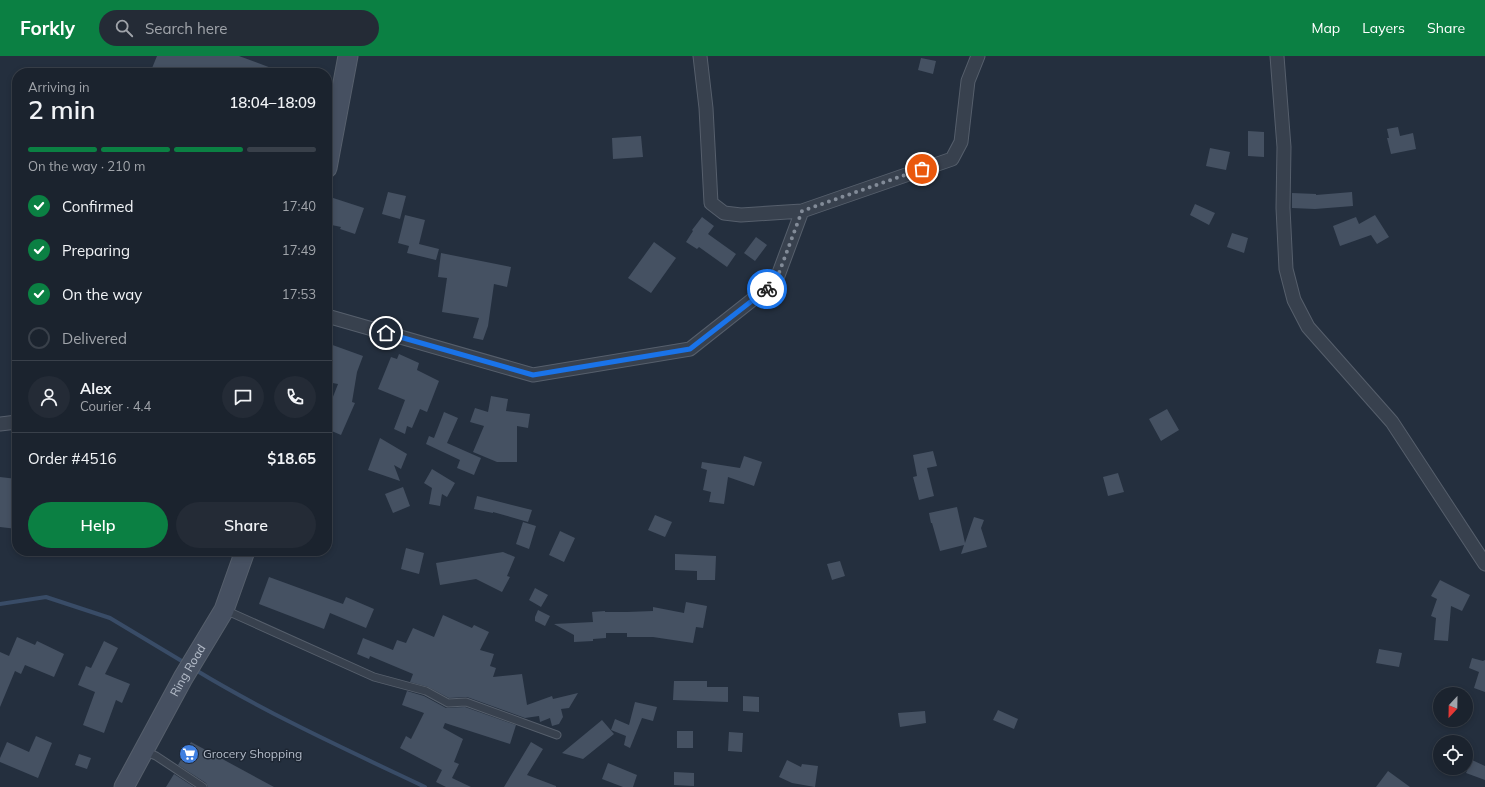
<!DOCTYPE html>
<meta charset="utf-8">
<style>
:root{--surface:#1b232e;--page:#242b36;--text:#f1f3f6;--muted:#a0a4aa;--line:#39404a;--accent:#0b8043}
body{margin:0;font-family:Mulish,sans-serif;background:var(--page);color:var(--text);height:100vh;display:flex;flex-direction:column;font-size:15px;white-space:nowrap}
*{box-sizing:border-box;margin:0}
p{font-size:13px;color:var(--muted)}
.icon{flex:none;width:22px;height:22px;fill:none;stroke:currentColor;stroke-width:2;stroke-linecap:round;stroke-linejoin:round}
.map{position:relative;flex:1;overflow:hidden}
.drawer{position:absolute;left:12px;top:12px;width:320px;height:488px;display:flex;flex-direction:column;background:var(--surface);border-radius:16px;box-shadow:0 2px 6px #0003,0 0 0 1px var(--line)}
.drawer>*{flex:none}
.needle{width:26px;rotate:202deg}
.fabs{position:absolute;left:1433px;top:631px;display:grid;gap:8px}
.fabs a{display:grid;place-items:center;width:40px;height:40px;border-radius:50%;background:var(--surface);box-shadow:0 2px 6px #0003,0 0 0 1px var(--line);font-size:20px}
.pin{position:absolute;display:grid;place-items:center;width:34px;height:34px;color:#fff;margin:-17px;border:2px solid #fff;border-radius:50%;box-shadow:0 1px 4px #0007}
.courier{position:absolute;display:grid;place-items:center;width:40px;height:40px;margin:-20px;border:3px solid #1a73e8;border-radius:50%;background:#fff;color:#222;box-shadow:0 1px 5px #0007}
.summary em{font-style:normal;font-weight:600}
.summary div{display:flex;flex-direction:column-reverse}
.summary{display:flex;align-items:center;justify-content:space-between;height:68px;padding:0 16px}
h1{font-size:26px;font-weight:600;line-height:30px}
.bar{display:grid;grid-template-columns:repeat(4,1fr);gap:6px 4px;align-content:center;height:48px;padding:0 16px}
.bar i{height:5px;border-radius:3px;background:var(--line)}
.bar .active{background:var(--accent)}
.bar p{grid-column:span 4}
.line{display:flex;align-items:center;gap:10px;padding:0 16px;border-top:1px solid var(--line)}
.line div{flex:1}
.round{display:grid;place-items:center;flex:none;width:42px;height:42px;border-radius:21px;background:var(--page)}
ol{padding:0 16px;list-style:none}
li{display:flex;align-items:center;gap:12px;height:44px}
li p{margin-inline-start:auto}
li .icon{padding:4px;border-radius:50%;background:var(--accent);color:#fff;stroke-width:4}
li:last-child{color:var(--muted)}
li i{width:22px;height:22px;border:2px solid var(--line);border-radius:50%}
.action{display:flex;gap:8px;margin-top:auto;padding:8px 16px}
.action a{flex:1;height:46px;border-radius:24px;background:var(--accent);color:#fff;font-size:16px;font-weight:600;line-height:46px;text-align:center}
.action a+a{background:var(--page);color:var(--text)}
header{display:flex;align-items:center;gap:24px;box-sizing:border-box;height:56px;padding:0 20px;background:var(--accent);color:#fff}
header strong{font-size:19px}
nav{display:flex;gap:22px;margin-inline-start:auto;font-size:14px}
.search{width:280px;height:36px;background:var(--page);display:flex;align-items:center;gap:10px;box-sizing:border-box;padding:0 14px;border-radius:22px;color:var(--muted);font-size:15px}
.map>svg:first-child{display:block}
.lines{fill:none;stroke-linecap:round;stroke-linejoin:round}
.stream{stroke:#394c67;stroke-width:4}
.building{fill:#455162}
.service-casing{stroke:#565f6c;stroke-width:9}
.minor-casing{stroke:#565f6c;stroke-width:15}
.secondary-casing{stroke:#565f6c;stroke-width:21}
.service{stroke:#38414e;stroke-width:7}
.minor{stroke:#38414e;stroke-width:13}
.secondary{stroke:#465061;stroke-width:19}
.done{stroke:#828b98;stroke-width:4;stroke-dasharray:0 7.2}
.route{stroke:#1a73e8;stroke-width:5}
.labels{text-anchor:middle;stroke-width:3;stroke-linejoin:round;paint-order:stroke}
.street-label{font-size:12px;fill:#b4bcc9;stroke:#1d2633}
.poi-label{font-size:12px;fill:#b4bcc9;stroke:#1d2633;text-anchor:start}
</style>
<header>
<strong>Forkly</strong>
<div class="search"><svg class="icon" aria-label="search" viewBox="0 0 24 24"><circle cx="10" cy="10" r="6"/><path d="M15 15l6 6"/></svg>Search here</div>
<nav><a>Map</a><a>Layers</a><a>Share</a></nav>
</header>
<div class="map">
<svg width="1485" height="731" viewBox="0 0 1485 731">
<rect width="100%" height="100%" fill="#242f3e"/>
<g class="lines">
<path class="stream" d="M 0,548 L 46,541 L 110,562 L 185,607
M 194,613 C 268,658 347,694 425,731"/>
</g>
<path class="building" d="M 157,0 L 239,0 L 282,16 L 282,17 L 150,17 Z
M 921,2 L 936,5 L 933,18 L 918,14 Z
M 1398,71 L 1400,80 L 1413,77 L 1416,93 L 1391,98 L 1387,82 L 1389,82 L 1387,73 Z
M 1248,75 L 1264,76 L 1264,101 L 1248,100 Z
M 641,80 L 643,101 L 613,103 L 612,82 Z
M 1210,92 L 1230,96 L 1226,114 L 1206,110 Z
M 388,136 L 406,140 L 400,163 L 382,158 Z
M 1352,136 L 1353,150 L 1315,153 L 1292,152 L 1292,137 L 1316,138 L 1316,139 Z
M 327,140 L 364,152 L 355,178 L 340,173 L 341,171 L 327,168 Z
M 1195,148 L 1215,157 L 1209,169 L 1190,159 Z
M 405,159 L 425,164 L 419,188 L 439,193 L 436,204 L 407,197 L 409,190 L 398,187 Z
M 1375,159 L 1389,181 L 1377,188 L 1371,179 L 1340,190 L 1333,170 L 1356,161 L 1359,168 Z
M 702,161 L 714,170 L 708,178 L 736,198 L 727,211 L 699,191 L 697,193 L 686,186 L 693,175 L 692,174 Z
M 1232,177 L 1248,182 L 1244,197 L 1227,191 Z
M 756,181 L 767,189 L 755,205 L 744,197 Z
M 654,186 L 676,202 L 651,237 L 628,222 Z
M 441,197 L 511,211 L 507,231 L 494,228 L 488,270 L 483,284 L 473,282 L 479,262 L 442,256 L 447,222 L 438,221 Z
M 327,287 L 363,300 L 357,316 L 352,346 L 355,347 L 341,379 L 327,373 L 327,356 L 338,328 L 327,326 Z
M 399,298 L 419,307 L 417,314 L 439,325 L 427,356 L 420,353 L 412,372 L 407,370 L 405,378 L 394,373 L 405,344 L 378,333 L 391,301 L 397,303 Z
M 491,340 L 508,343 L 506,355 L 530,358 L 528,372 L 517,370 L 517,406 L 497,406 L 473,396 L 484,370 L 470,366 L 475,352 L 488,356 Z
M 1167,353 L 1179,374 L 1161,385 L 1149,363 Z
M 444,356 L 458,362 L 447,387 L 481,402 L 474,419 L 457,412 L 460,404 L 426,388 L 429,380 L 434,382 Z
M 380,382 L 407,398 L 401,413 L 394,409 L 400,425 L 368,414 Z
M 933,395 L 937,410 L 927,412 L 934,440 L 919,444 L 913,421 L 917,420 L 913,399 Z
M 744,400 L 762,406 L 754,430 L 728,421 L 724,448 L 709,446 L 711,436 L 703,434 L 707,414 L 701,412 L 702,406 L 740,412 Z
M 432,413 L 455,427 L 447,441 L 442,438 L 440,450 L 429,448 L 432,432 L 424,427 Z
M 1118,417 L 1124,436 L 1108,440 L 1103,421 Z
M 0,421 L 17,423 L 17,473 L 0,471 Z
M 403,431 L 410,450 L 393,457 L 385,438 Z
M 477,440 L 532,454 L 528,466 L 493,456 L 493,457 L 474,453 Z
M 957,451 L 965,487 L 974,461 L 984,464 L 981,472 L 987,491 L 961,498 L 964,489 L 940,495 L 932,467 L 931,467 L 929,457 Z
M 655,459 L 672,466 L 665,481 L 648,474 Z
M 523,466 L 536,470 L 529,493 L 516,488 Z
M 560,475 L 575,482 L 564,506 L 549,499 Z
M 406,492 L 424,497 L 419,518 L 401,513 Z
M 503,496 L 515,501 L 507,520 L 510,521 L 502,536 L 476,523 L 440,529 L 436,507 Z
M 675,498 L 716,500 L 715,524 L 697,524 L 697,515 L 675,514 Z
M 840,505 L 845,520 L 832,524 L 827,508 Z
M 269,521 L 343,548 L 346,541 L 374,553 L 366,572 L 330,557 L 324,573 L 259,548 Z
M 1440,524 L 1470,539 L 1462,555 L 1451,550 L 1448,585 L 1434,584 L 1436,562 L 1431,560 L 1437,543 L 1431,540 Z
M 535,532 L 548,539 L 541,551 L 529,544 Z
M 686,546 L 707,550 L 703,572 L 696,571 L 693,587 L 653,581 L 627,581 L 627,577 L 606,577 L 606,582 L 593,583 L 593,585 L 574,586 L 574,579 L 554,568 L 593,566 L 592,556 L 605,555 L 605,556 L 627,556 L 653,555 L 653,551 L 684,557 Z
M 538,554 L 550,560 L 545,570 L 535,565 L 535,561 Z
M 443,559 L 472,572 L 474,569 L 489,576 L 480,594 L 494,598 L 490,610 L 496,612 L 493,621 L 522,618 L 527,649 L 552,640 L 553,643 L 578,637 L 569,652 L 561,653 L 563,661 L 559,668 L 552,670 L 550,662 L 540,666 L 539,660 L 525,662 L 467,641 L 449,642 L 428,631 L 410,626 L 413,618 L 370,600 L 369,603 L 357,598 L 363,582 L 393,594 L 397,584 L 406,587 L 413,572 L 434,581 Z
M 17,581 L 35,589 L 37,585 L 64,598 L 54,621 L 25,609 L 21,618 L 15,615 L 0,651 L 0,596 L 9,600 Z
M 104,585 L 118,592 L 105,618 L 130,628 L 122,647 L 116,644 L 104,677 L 83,669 L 95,636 L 78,629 L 86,610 L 91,612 Z
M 1379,593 L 1402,597 L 1399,611 L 1376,607 Z
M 1472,602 L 1483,605 L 1485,604 L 1485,636 L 1474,632 L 1479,616 L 1469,612 Z
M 674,625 L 707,625 L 707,631 L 728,631 L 728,646 L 673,644 Z
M 407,635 L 424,640 L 446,652 L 465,651 L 516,669 L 510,688 L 445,667 L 443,672 L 463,683 L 454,706 L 459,708 L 452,722 L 471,731 L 446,731 L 436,726 L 442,714 L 400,692 L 406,680 L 411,683 L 424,657 L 402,649 Z
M 743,640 L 759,641 L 759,656 L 743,655 Z
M 635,646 L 657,651 L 653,665 L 642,662 L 630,692 L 624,689 L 626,680 L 611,674 L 615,663 L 629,669 Z
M 998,654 L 1018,663 L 1014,673 L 993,664 Z
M 925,655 L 926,667 L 900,671 L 898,657 Z
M 602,664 L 614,678 L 583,703 L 562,697 Z
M 677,675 L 693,675 L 693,692 L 677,692 Z
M 729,676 L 743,677 L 742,696 L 728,695 Z
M 36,680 L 52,687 L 38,722 L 0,706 L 0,702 L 7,686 L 29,696 Z
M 191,686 L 274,731 L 208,731 L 206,727 L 178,709 Z
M 531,686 L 543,693 L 527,719 L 556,730 L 556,731 L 504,731 Z
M 79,698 L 91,702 L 87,713 L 75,709 Z
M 787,704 L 801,711 L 802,708 L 818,710 L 815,731 L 792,727 L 779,721 Z
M 1472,704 L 1485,710 L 1485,724 L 1466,717 Z
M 608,707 L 637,719 L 633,731 L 623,731 L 602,723 Z
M 1388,715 L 1410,731 L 1376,731 Z
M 674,716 L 694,717 L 694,730 L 674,729 Z
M 174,718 L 194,731 L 166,731 Z"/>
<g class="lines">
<g class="service-casing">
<path id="service" d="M 225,554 L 374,621 L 426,635 L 448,647 L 466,646 L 557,679
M 144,695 L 156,700 L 203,731"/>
</g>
<g class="minor-casing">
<path id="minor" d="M 1277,0 L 1284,91 L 1283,152 L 1286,213 L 1294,244 L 1308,271 L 1392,366 L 1485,508
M 802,155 L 952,103 L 961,86 L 968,25 L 978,0
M 327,260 L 533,319 L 690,293 L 776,225 L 802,155 L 741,159 L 724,157 L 711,147 L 706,52 L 700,0
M 0,368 L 17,366"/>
</g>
<g class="secondary-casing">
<g id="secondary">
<path d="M 327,112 L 348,0"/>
<path id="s1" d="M 124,731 L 183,622 L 224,554 L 245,495"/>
</g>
</g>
<use href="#service" class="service"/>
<use href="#minor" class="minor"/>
<use href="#secondary" class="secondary"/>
</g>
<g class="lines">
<path class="done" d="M 767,233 L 776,225 L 802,155 L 922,113"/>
<path class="route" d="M 386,277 L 533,319 L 690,293 L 767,233"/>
</g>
<defs>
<g id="supermarket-disc" transform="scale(1)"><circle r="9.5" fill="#3f7fe0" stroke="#1d2633"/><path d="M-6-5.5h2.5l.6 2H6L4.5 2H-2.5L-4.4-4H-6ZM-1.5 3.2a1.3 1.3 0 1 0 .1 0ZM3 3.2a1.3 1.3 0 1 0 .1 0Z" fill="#fff"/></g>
</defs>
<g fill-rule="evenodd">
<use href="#supermarket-disc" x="189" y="698"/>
</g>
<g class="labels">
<g class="street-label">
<text dy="4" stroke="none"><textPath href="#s1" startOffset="133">Ring Road</textPath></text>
</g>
<g class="poi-label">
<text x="203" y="702">Grocery Shopping</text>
</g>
</g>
</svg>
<div class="fabs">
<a><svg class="needle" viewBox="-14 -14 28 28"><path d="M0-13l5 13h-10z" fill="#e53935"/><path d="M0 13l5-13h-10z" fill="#a0a4aa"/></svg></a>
<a><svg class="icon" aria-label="locate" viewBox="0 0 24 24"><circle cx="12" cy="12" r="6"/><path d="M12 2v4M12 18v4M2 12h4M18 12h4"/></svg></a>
</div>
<div class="pin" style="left:922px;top:113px;background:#ea580c"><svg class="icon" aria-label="bag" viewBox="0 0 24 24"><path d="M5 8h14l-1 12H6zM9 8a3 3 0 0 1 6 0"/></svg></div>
<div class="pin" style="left:386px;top:277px;background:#1f2937"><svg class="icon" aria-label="home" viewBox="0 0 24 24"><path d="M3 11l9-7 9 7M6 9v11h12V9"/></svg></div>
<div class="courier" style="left:767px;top:233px"><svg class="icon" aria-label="bike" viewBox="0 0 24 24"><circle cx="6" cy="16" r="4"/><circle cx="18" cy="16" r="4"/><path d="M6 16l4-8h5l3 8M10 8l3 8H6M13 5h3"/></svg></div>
<section class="drawer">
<div class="summary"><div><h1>2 min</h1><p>Arriving in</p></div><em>18:04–18:09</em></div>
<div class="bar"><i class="active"></i><i class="active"></i><i class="active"></i><i></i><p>On the way · 210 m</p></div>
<ol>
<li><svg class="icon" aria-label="check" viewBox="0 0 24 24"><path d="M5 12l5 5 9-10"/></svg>Confirmed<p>17:40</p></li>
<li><svg class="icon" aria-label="check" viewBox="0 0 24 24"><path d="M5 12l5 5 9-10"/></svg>Preparing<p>17:49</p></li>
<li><svg class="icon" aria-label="check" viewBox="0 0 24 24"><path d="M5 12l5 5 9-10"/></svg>On the way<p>17:53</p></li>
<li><i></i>Delivered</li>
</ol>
<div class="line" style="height:72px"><a class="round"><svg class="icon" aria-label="person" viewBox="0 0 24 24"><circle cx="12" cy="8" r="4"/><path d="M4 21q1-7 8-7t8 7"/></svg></a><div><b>Alex</b><p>Courier · 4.4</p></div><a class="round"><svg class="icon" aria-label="chat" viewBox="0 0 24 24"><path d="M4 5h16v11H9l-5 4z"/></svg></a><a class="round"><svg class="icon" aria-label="phone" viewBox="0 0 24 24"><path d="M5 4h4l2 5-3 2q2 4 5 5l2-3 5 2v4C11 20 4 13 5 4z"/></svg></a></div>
<div class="line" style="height:52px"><div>Order #4516</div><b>$18.65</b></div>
<div class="action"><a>Help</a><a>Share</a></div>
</section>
</div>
